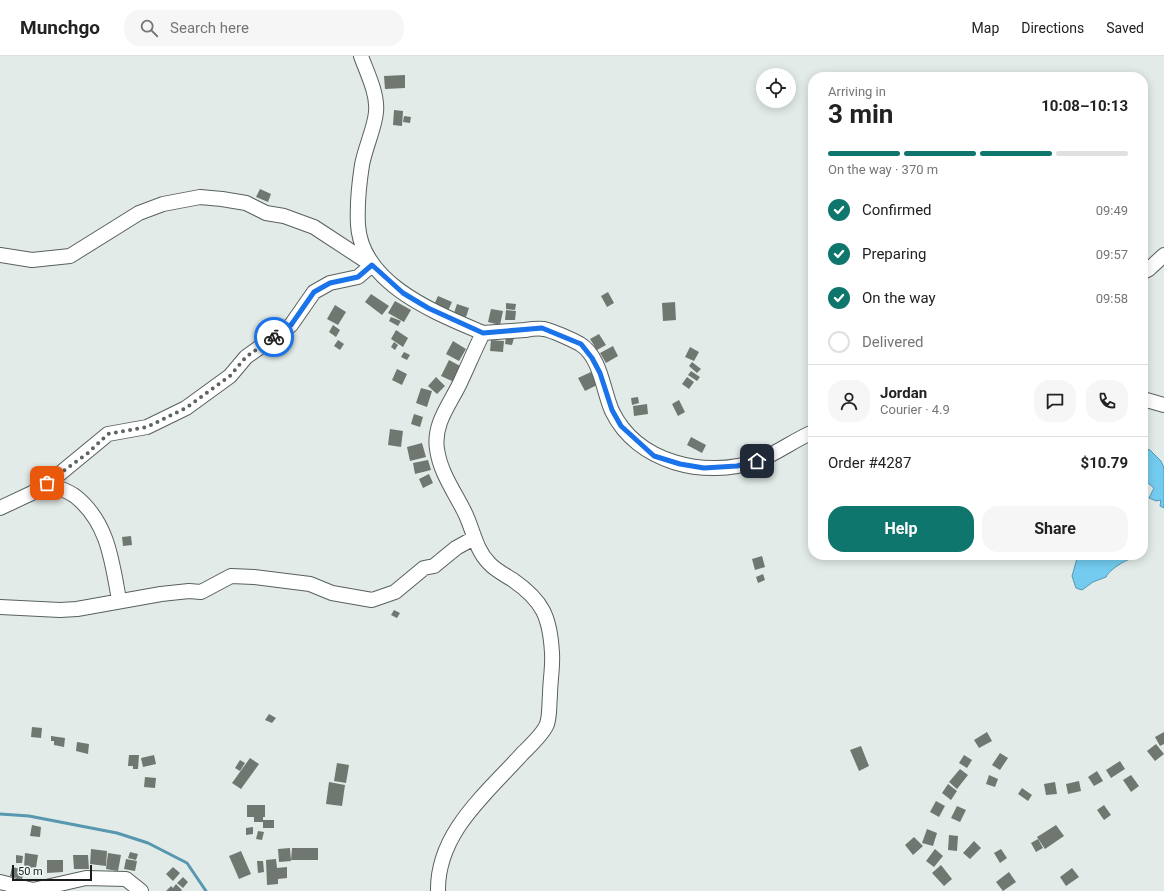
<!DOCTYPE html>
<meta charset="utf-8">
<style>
:root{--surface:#fff;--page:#f6f6f6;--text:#222;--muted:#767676;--line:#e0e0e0;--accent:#0f766e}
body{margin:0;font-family:Roboto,sans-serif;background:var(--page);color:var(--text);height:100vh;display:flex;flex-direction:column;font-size:15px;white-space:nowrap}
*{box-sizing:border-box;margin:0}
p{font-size:13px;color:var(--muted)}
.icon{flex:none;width:22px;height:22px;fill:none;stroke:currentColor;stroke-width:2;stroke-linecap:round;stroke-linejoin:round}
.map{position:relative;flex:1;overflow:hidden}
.side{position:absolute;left:808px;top:16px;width:340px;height:488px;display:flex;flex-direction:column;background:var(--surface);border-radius:16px;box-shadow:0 2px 10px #0003}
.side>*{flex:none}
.tools{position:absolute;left:756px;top:12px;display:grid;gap:8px}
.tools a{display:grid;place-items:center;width:40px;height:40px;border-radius:50%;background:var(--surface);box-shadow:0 2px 10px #0003;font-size:20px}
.scale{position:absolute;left:12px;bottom:10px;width:80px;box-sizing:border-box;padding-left:4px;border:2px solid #171b19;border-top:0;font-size:11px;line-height:14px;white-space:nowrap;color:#171b19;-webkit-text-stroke:3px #eff8f4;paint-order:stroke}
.pin{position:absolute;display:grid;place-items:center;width:34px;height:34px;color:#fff;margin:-17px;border-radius:8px;box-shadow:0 2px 6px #0006}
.courier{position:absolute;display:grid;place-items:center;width:40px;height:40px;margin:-20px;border:3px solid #1a73e8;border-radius:50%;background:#fff;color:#222;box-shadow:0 1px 5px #0007}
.head em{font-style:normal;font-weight:700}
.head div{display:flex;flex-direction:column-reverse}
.head{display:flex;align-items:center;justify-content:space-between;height:68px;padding:0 20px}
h1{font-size:26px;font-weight:700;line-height:30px}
.bar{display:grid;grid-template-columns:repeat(4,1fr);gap:6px 4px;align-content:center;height:48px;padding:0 20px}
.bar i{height:5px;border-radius:3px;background:var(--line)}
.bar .selected{background:var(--accent)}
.bar p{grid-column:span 4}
.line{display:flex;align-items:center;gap:10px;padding:0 20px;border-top:1px solid var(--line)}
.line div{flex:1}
.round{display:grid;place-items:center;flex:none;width:42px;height:42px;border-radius:16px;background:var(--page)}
ol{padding:0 20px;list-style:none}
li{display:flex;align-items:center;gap:12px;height:44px}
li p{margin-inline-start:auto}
li .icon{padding:4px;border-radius:50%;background:var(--accent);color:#fff;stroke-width:4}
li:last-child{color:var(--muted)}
li i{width:22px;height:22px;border:2px solid var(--line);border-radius:50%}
.action{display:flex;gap:8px;margin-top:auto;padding:8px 20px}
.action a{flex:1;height:46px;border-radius:16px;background:var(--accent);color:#fff;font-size:16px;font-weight:700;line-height:46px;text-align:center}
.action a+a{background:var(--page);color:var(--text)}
header{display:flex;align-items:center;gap:24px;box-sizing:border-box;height:56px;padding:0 20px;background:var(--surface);border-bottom:1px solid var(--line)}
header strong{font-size:19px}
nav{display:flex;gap:22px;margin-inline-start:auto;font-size:14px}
.search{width:280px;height:36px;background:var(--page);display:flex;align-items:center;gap:10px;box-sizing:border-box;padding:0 14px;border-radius:16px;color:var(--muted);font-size:15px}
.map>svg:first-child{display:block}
.water{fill:#73ccf0;stroke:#5797b0}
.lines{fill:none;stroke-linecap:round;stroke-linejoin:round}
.stream{stroke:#5797b0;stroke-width:3}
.building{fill:#707670}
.minor-casing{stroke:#59605d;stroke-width:16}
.minor{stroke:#fff;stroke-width:14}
.done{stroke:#5e6461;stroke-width:4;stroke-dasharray:0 7.2}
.route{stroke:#1a73e8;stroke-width:5}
</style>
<header>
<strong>Munchgo</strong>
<div class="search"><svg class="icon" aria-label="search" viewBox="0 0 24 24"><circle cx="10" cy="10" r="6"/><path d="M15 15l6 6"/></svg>Search here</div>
<nav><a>Map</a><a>Directions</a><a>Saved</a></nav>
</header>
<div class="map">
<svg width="1164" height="835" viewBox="0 0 1164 835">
<rect width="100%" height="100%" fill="#e2ebe7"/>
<path class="water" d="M 1149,393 L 1161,405 L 1164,412 L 1164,452 L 1160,450 L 1161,444 L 1156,445 L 1149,442 L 1154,432 L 1148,427 L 1143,428 L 1143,404 Z
M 1078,499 L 1135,499 L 1133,502 C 1125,504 1109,514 1106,521 L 1093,526 L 1082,534 L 1076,532 L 1072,520 Z"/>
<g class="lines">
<path class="stream" d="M 0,758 L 29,760 L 117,777 L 148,787 L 187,807 L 206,835"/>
</g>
<path class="building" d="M 405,19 L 405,32 L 385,33 L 384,20 Z
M 394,54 L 403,55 L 402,70 L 393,69 Z
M 404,60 L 411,61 L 410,67 L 403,66 Z
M 260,133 L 271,138 L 268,146 L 256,141 Z
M 608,236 L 614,247 L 607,251 L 601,240 Z
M 371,238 L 389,250 L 382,259 L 365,246 Z
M 438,240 L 452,246 L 447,257 L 433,251 Z
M 395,245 L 411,254 L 404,266 L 388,257 Z
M 675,246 L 676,264 L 663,265 L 662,247 Z
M 506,247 L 516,248 L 515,254 L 506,253 Z
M 457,248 L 469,252 L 466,261 L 454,257 Z
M 335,249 L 346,256 L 338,269 L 327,263 Z
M 491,253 L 503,255 L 500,269 L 488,266 Z
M 506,254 L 516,255 L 515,264 L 505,264 Z
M 391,261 L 401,265 L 398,270 L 389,265 Z
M 333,269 L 340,274 L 336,281 L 329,276 Z
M 396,274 L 408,282 L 403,291 L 391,283 Z
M 599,278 L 606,289 L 597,294 L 590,283 Z
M 506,281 L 514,282 L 512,289 L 505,288 Z
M 338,284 L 344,288 L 340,294 L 334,290 Z
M 491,284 L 504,285 L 503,296 L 490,295 Z
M 453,285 L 466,293 L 459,305 L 446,298 Z
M 394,286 L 398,289 L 395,294 L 391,291 Z
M 613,290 L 618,300 L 606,307 L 600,297 Z
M 690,291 L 699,296 L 694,305 L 685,301 Z
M 404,296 L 410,299 L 407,304 L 401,301 Z
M 449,304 L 462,311 L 454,326 L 441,320 Z
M 692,306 L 701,313 L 697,317 L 689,310 Z
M 397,313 L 407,318 L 402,329 L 392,324 Z
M 691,315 L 700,321 L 697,325 L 688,319 Z
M 591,316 L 597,329 L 585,335 L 578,322 Z
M 436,321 L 445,330 L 437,338 L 428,330 Z
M 687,321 L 694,326 L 689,333 L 682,328 Z
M 421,332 L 432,335 L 427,351 L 416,347 Z
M 638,341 L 639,347 L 632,349 L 631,342 Z
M 679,344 L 685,356 L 678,360 L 672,348 Z
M 647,348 L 648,358 L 634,360 L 633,350 Z
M 414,358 L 423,361 L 420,371 L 411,368 Z
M 390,373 L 403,375 L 401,391 L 388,389 Z
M 691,381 L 706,389 L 702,397 L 687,389 Z
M 422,387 L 426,401 L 410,405 L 407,391 Z
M 428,404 L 431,414 L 415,418 L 413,407 Z
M 429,418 L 433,427 L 423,432 L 419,423 Z
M 131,480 L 132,489 L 123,490 L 122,481 Z
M 762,500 L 765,511 L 755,514 L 752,503 Z
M 763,518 L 765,524 L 758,527 L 756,521 Z
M 394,554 L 400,557 L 397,562 L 391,559 Z
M 269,658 L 276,662 L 272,667 L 265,664 Z
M 32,671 L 42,672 L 41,682 L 31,681 Z
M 987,676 L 992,685 L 979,692 L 974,684 Z
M 1164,676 L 1164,688 L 1160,690 L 1155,681 Z
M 51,680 L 65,682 L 64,691 L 54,689 L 54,685 L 51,685 Z
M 77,686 L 89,688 L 88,698 L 76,695 Z
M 1156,688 L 1164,698 L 1155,705 L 1147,695 Z
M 861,690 L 869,710 L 859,715 L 850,694 Z
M 1000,697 L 1008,702 L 1000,714 L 992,709 Z
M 129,699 L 139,699 L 138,713 L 133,713 L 133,710 L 128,710 Z
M 154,699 L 156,708 L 143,711 L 141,702 Z
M 964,699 L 972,704 L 967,712 L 959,707 Z
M 250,702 L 259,708 L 241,733 L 232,727 Z
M 240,704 L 245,707 L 240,715 L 235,712 Z
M 1120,705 L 1125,713 L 1111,722 L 1106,714 Z
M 337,707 L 349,709 L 346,727 L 334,725 Z
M 960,713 L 968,719 L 957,733 L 949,726 Z
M 1097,715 L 1103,725 L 1094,730 L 1088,721 Z
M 989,719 L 998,723 L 995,731 L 986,728 Z
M 1131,719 L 1139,730 L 1131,736 L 1123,724 Z
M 145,721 L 156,722 L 155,732 L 144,731 Z
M 1079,725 L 1081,735 L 1068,738 L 1066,728 Z
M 329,726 L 345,729 L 342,750 L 326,748 Z
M 1055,726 L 1057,738 L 1046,739 L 1044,728 Z
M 948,728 L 957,735 L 951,744 L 942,737 Z
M 1022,732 L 1032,739 L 1028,745 L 1018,738 Z
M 936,745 L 945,750 L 939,761 L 930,756 Z
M 247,749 L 265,749 L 265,761 L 263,761 L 263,764 L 274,764 L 274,772 L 263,772 L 263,766 L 254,766 L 254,761 L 247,761 Z
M 1104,749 L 1111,759 L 1104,764 L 1097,754 Z
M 957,750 L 966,754 L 960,766 L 951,762 Z
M 32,769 L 41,771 L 40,781 L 30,780 Z
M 1056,769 L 1064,780 L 1045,793 L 1037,781 Z
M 253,771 L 253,778 L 246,779 L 246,772 Z
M 927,773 L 937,777 L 933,790 L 922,787 Z
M 258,775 L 264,776 L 262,784 L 256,783 Z
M 949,779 L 958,780 L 957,795 L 948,794 Z
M 914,781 L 923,790 L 913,799 L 905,789 Z
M 1038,783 L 1043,792 L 1036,796 L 1031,787 Z
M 974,785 L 981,792 L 970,803 L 963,797 Z
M 290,792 L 291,805 L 279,806 L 278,793 Z
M 292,792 L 318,792 L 318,804 L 291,804 Z
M 91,793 L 107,795 L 106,810 L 90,808 Z
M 935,793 L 943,800 L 934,811 L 926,805 Z
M 1001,793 L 1007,802 L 1000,807 L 994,797 Z
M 241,795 L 251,818 L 239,823 L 229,800 Z
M 130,796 L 138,798 L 136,804 L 128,802 Z
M 25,797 L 38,799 L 36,812 L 24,811 Z
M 108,797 L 121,799 L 118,815 L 106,813 Z
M 16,799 L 23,800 L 22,807 L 16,807 Z
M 73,799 L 88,799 L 89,813 L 74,813 Z
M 126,803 L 137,805 L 135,815 L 124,813 Z
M 276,803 L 277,812 L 287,811 L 287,822 L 278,823 L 278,828 L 267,829 L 266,804 Z
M 47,804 L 63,804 L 63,816 L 47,817 Z
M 257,805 L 263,805 L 264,816 L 258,817 Z
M 941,809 L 952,823 L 944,830 L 932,817 Z
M 12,811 L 25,814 L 22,823 L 10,820 Z
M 173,811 L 180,817 L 173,825 L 166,818 Z
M 1072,812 L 1079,821 L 1066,830 L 1060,821 Z
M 1009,816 L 1016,826 L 1003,835 L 996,826 Z
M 183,821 L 188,826 L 183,832 L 177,827 Z
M 176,828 L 182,834 L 181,835 L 166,835 L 171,830 L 173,832 Z"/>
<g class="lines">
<g class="minor-casing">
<path id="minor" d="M 361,0 C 367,17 378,38 376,56 C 375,71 365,92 362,109 C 359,128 357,150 358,169 C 362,229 437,257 483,277
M 0,199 L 32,204 L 70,200 L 139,157 L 163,148 L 200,141 L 222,143 L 246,147 L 266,157 L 284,160 L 314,171 L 372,209 L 358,221 L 330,227 L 314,236 L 291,269 L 246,301 L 230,320 L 186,352 L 147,371 L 108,378 L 57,420 L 32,437 L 0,452
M 1143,216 L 1149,213 L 1164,199
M 1143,343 L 1164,349
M 47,427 C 55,431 67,434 75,440 C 108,466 112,505 119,544
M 0,551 L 60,554 L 77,553 L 161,538 L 189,535 L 201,536 L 231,520 L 254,521 L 310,528 L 332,537 L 372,544 L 395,536 L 424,512 L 434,510 L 456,492 L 474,482
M 0,826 L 33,834 L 86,822 L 126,823 L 141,835
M 438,835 C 437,777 486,738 522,698 C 529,691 544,677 547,668 C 550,659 549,648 550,639 C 550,625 553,611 552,597 C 550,561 543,545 513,524 C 505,519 495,514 489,507 C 475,493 473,472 464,455 C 454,435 440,416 437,393 C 433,368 450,348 460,327 C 468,310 475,293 483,277 C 497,276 511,275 525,274 C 531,273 538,272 544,273 C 553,275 571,283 580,288 C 601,301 603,335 612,355 C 637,407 705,423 757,405 C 776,398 794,384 813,376"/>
</g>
<use href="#minor" class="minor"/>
</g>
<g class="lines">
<path class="done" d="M 47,427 L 88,397 L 108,378 L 147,371 L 186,352 L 230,320 L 246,301 L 274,281"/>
<path class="route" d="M 274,281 L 291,269 L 314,236 L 330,227 L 358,221 L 372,209 L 403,237 L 428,252 L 483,277 L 542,272 L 581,288 L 592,302 L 600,317 L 612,354 L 621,370 L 654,400 L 680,408 L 704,412 L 737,410 L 757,405"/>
</g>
</svg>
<div class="tools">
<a><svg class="icon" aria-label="locate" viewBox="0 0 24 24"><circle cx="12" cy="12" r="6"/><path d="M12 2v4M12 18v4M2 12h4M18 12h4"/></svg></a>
</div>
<div class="scale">50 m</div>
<div class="pin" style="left:47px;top:427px;background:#ea580c"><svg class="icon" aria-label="bag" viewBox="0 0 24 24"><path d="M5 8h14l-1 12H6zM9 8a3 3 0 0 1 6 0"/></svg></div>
<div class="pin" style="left:757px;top:405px;background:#1f2937"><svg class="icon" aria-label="home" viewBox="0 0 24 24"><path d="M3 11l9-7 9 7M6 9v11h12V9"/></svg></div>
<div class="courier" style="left:274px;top:281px"><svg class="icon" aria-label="bike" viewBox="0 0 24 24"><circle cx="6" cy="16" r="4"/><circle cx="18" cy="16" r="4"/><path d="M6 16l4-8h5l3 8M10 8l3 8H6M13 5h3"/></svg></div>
<section class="side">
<div class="head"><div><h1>3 min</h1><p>Arriving in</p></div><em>10:08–10:13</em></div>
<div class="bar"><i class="selected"></i><i class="selected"></i><i class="selected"></i><i></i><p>On the way · 370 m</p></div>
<ol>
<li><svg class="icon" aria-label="check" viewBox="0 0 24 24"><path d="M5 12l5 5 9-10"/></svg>Confirmed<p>09:49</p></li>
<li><svg class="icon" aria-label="check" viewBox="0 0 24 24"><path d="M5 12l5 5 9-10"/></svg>Preparing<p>09:57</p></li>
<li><svg class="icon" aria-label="check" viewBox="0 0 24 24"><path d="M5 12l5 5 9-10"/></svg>On the way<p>09:58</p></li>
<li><i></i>Delivered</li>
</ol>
<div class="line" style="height:72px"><a class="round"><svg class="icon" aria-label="person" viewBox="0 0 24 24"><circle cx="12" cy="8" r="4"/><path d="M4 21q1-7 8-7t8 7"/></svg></a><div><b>Jordan</b><p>Courier · 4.9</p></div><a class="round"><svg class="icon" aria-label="chat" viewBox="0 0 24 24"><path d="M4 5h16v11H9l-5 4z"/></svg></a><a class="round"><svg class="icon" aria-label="phone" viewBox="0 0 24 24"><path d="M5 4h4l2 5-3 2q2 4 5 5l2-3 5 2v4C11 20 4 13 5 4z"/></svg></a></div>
<div class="line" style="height:52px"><div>Order #4287</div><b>$10.79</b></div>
<div class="action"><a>Help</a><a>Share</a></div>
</section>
</div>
